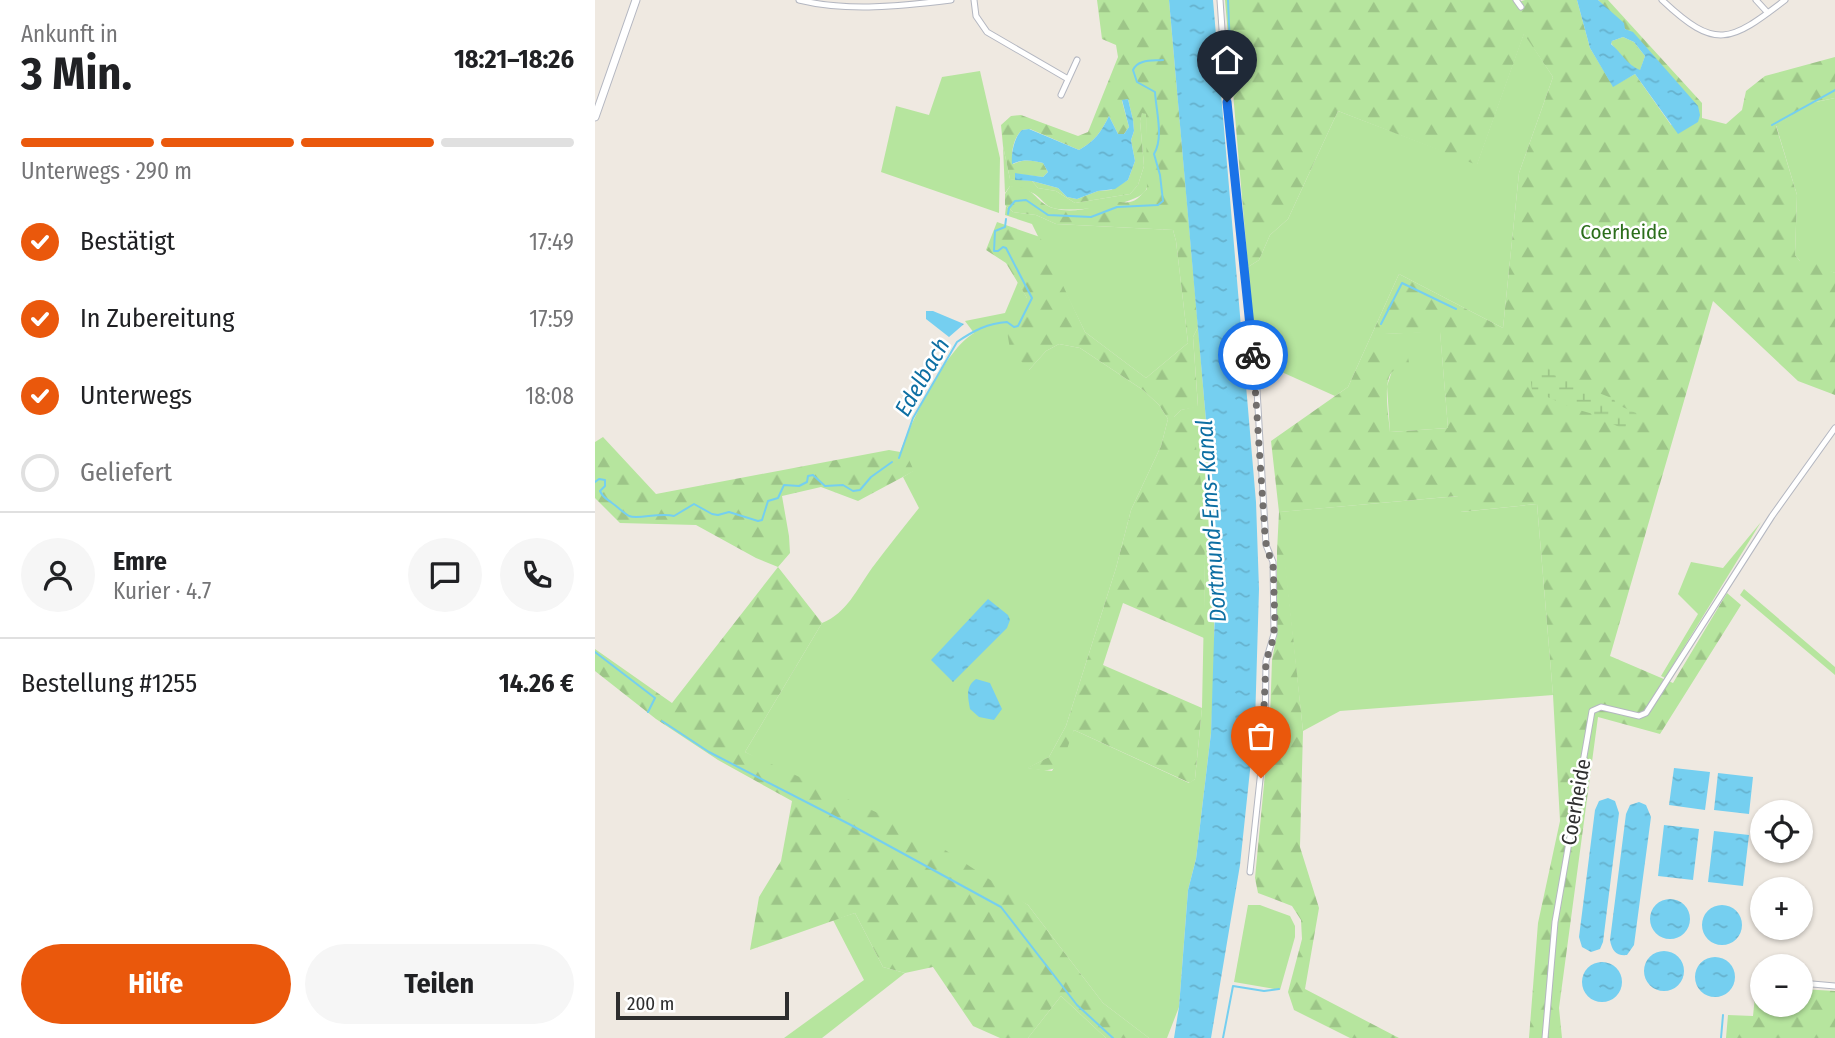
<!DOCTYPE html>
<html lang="de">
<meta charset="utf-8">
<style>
:root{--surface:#fff;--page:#f6f6f6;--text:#202124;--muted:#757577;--line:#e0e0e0;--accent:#ea580c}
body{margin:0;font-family:"Fira Sans Condensed",sans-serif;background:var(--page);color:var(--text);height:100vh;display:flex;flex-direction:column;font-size:26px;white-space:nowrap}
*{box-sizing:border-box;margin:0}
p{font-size:23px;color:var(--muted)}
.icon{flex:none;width:38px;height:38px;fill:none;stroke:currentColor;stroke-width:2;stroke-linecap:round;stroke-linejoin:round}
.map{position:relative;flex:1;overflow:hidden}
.details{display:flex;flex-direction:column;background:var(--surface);width:595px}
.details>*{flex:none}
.controls{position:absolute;left:1155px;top:800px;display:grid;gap:14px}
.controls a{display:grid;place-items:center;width:63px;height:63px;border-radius:50%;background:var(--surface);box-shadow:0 2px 5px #0004;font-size:35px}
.scale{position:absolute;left:21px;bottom:18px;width:173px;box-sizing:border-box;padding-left:7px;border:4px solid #2e2e2e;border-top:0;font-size:19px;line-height:24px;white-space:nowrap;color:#2e2e2e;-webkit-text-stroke:5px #fff;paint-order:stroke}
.pin{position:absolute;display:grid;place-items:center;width:60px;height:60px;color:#fff;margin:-72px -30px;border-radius:50% 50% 50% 0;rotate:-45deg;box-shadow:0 0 7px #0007}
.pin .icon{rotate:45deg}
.courier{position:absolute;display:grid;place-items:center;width:70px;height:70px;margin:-35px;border:5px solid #1a73e8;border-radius:50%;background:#fff;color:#222;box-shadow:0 2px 9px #0007}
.head em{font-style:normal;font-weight:700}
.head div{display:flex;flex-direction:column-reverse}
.head{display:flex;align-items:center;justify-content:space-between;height:119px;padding:0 21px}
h1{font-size:46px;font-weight:700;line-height:52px}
.bar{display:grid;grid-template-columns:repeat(4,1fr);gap:10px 7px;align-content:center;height:84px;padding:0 21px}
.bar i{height:9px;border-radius:5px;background:var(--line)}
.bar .current{background:var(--accent)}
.bar p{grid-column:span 4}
.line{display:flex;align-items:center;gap:18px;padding:0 21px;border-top:2px solid var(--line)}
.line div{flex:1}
.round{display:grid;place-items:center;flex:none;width:74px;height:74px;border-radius:37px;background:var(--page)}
ol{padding:0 21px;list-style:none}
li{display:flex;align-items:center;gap:21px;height:77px}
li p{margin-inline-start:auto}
li .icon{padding:7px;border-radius:50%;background:var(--accent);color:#fff;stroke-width:4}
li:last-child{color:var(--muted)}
li i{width:38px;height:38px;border:4px solid var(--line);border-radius:50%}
.button{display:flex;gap:14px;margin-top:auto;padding:14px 21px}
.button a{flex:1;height:80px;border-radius:42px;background:var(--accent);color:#fff;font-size:28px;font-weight:700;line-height:80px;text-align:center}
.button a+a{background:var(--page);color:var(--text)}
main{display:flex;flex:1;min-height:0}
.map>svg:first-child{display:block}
.grass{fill:#b6e59e}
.forest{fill:url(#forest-firs);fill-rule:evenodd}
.wetland{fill:url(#wetland-marsh)}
.water{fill:url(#water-ripples);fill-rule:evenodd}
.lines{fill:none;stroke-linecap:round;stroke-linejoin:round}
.stream{stroke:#75cff0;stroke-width:2}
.minor-casing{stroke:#b4b7c1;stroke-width:7}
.secondary-casing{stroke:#b4b7c1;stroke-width:9}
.minor{stroke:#fff;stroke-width:5}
.secondary{stroke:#fff;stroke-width:7}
.done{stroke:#726f6d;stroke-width:7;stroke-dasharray:0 12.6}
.route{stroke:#1a73e8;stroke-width:9}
.labels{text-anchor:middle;stroke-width:5;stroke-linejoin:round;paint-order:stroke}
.park-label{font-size:21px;fill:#2c6e1b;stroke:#fff}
.street-label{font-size:21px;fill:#2e2e2e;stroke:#fff}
.water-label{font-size:23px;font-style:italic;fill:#0d6fa3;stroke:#fff}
</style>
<main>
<section class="details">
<div class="head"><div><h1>3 Min.</h1><p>Ankunft in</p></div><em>18:21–18:26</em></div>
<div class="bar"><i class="current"></i><i class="current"></i><i class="current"></i><i></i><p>Unterwegs · 290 m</p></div>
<ol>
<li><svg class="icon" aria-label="check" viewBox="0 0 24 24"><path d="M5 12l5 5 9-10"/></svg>Bestätigt<p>17:49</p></li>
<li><svg class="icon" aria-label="check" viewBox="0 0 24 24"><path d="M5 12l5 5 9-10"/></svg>In Zubereitung<p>17:59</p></li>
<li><svg class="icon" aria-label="check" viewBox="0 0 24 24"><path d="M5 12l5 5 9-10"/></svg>Unterwegs<p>18:08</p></li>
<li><i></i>Geliefert</li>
</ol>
<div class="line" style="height:126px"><a class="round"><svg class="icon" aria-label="person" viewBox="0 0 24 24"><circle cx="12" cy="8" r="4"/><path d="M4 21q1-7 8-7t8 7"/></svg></a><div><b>Emre</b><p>Kurier · 4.7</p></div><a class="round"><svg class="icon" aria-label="chat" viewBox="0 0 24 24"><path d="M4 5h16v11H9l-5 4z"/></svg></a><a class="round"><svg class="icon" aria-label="phone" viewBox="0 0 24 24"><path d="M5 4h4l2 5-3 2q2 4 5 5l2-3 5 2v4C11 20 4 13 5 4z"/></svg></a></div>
<div class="line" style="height:91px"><div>Bestellung #1255</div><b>14.26 €</b></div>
<div class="button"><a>Hilfe</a><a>Teilen</a></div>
</section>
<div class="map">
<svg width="1240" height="1038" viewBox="0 0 1240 1038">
<defs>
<pattern id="forest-firs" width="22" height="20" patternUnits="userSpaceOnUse" patternTransform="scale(1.75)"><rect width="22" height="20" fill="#b6e59e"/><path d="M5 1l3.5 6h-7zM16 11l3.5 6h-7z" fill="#9dc588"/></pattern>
<pattern id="wetland-marsh" width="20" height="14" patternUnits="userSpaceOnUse" patternTransform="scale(1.75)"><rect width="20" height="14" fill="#b6e59e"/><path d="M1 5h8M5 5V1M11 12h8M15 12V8" fill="none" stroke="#9dc588"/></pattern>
<pattern id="water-ripples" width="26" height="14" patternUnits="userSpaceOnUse" patternTransform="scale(1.75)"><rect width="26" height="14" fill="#75cff0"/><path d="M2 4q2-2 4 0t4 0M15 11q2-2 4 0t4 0" fill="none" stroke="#66b2ce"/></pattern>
</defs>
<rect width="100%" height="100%" fill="#efe9e1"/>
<path class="grass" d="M 929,33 L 958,77 L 924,173 L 908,328 L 804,274 L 753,387 L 740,396 L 662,361 L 653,267 L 664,260 L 675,235 L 693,219 L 743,111 L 882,164 Z
M 385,71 L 405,158 L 404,213 L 286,172 L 301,106 L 334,115 L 347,77 Z
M 1240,98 L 1240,273 L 1205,261 L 1200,255 L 1202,195 L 1181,125 L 1216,103 Z
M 547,112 L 551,114 C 551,130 557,179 551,190 C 542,206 475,213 458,208 C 450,206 447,199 441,195 C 434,190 423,189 415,186 L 410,193 L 408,146 L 415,179 L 437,181 L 443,188 L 461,191 L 480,203 L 535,194 L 543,185 L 549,166 L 545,121 Z
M 411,206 L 418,212 L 441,215 L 461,224 L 578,230 L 581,241 L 593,343 L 551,378 L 490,332 L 437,224 L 410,215 Z
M 423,282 L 432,298 L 434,370 L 451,351 L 464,344 L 485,348 L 548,390 L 564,405 L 573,419 L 566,446 L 536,510 L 521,568 L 471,726 L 454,757 L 433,768 L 457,771 L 479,730 L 594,783 L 600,779 L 607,708 L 610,559 L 578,418 L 586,410 L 603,406 L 598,337 L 603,327 L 619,514 L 619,672 L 616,733 L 601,859 L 593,890 L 584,1007 L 572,1038 L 554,1038 L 508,1003 L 433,905 L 150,752 L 227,623 C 252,613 262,589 277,568 C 292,548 308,528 324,508 L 308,477 L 318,471 L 305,453 C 316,422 351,349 379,333 L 370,321 L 410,313 Z
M 845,331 L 853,428 L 795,432 L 792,386 L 797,371 L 790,353 L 790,334 Z
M 864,496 L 866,512 L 942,504 L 958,695 L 745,711 L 708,731 L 684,512 Z
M 1166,522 L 1070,678 L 1066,676 L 1103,614 L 1083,594 L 1096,562 L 1128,568 Z
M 1149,589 L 1240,667 L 1240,675 L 1145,595 Z
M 653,905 L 665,905 L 695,916 L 700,926 L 700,937 L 685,990 L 639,982 Z
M 260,913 L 288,967 L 310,973 L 227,1038 L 189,1038 L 269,980 L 238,920 Z
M 466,996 L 511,1038 L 433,1038 Z"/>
<path class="forest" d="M 502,0 L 574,0 L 603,327 L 598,337 L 603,407 L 586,410 L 579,417 L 591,418 L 598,425 L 606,483 L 610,559 L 609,638 L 528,603 L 508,665 L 607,708 L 600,779 L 595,783 L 479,730 C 466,760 473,776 432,768 L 454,757 L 471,726 L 521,568 L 536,510 L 566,446 L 573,419 L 564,405 L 548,390 L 485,348 L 464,344 L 451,351 L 434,370 L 415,349 L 412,331 L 421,320 L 432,298 L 411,263 L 391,250 L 402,222 L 445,237 L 490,332 L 551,378 L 593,343 L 581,241 L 578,230 L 461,224 L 441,215 L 418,212 L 410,205 L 410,194 L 415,186 C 442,187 439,202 458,208 C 480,215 502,205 524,202 C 527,202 531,203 535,202 C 542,201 547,194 552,189 L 551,114 L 547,113 L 545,121 L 549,166 L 543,185 L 535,194 L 480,203 L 461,191 L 443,188 L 437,181 L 463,188 L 472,197 L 482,199 L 503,191 L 516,190 L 533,180 L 540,161 L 536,140 L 539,131 L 538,120 L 533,99 L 527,101 L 534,127 L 529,134 L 523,134 L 514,116 C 506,132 500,141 484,150 L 435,129 L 427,130 C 419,137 415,154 418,164 C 428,159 437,160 448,163 L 453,172 L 448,177 L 420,174 L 420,180 L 415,179 L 408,146 L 406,125 L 416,116 L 426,115 L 483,136 L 493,132 L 523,57 L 521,45 L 507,39 Z
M 630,0 L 918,0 L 920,3 L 930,0 L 982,0 L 995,48 L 1018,86 L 1040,74 L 1076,125 L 1103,122 L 1032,31 L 1003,0 L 1013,0 L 1107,103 L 1107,118 L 1131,124 L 1147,110 L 1151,91 L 1170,76 L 1240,57 L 1240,98 L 1215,103 L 1181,126 L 1202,195 L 1200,255 L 1205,261 C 1223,256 1227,268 1240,273 L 1240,395 L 1203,381 L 1118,301 L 1015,656 L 1078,683 L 1132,593 L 1146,605 L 1065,734 L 1003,717 L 964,1008 L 967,1038 L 934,1038 L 943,923 L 965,821 L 958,695 L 942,504 L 865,512 L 863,496 L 685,512 L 708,731 L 705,847 L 724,908 L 710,989 L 804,1038 L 755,1038 L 699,1010 L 693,992 L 707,939 L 706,920 L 697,906 L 663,893 L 660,878 L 673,743 L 679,735 L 675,718 L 677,660 L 682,634 L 682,551 L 684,512 L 676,441 L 753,387 L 804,274 L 908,328 L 924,173 L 958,77 L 929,34 L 882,165 L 743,111 L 693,219 L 675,235 L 664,260 L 653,267 ZM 845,332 L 853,428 L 795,432 C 794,418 787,380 798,371 C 802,367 809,366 814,363 L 812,351 L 791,352 L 790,334 Z
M 1028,37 L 1039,42 L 1050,56 L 1045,71 L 1042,70 L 1027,58 L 1016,43 L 1017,41 Z
M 8,437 L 61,494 L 294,450 L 311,453 L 319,471 L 263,501 L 226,487 L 187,496 L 194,536 L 195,553 L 183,567 L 227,623 L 150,752 L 320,830 L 433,905 L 508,1003 L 554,1038 L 511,1038 L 466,996 L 433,1038 L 405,1038 L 378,1026 L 338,967 L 310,973 L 288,967 L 260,913 L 155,950 L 164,897 L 186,861 L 197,801 L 123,760 L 61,719 L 0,671 L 0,649 L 77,703 L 183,567 L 161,558 L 101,525 L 25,523 L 0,498 L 0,442 Z
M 1161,986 L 1167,986 L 1167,1004 L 1206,1004 L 1206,989 L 1240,991 L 1240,1038 L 1131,1038 L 1133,1015 L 1158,1016 Z"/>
<path class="wetland" d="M 939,367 L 953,367 L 959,375 L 1019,399 L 1021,404 L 1041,413 L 1044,420 L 1041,424 L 1026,428 L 998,414 L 977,408 L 937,390 L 934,368 Z"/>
<path class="water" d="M 574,0 L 618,0 L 661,502 L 664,589 L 660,723 L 645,865 L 616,1038 L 579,1038 L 584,1007 L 593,890 L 601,859 L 616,733 L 620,607 L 619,514 L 613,443 Z
M 982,0 L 1003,0 L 1029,23 L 1030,29 L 1038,32 L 1103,106 L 1105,115 L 1103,122 L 1083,134 L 1040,74 L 1018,87 L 995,48 ZM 1028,37 L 1039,42 L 1050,56 L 1045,70 C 1032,65 1026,52 1016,44 L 1017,41 Z
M 533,99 L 538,120 L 539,131 L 536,140 L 540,161 L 533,180 L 520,189 L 503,191 L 482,199 L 472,197 L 463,188 L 437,181 L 420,180 L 420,173 L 448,177 L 453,172 L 448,163 C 436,160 428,159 417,164 C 416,154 419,137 427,130 L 434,129 L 484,150 C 500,141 506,132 514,116 L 523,134 L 529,134 L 534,127 L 527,100 Z
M 331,311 L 338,311 L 369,324 L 354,337 L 331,319 Z
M 393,599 L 413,615 L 415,620 L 412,628 L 358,682 L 336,660 Z
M 381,679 L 395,683 L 407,709 L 399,720 L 384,717 L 375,709 C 373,697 370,687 381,679 Z
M 1079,768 L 1115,772 L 1110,810 L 1074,805 Z
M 1123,773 L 1158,777 L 1154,814 L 1119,810 Z
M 1013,798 L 1020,801 L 1024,813 L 1008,942 L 1005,949 L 996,952 L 987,947 L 984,937 L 1000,810 L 1004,801 Z
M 1044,802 L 1051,805 L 1056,817 L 1039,945 L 1032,955 C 1021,956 1017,951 1015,940 L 1031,814 L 1035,805 Z
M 1069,825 L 1104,829 L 1098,880 L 1063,876 Z
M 1119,831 L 1154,835 L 1148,886 L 1113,882 Z
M1055 919a20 20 0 1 1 40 0a20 20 0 1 1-40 0Z
M1107 925a20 20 0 1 1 40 0a20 20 0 1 1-40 0Z
M1049 971a20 20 0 1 1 40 0a20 20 0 1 1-40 0Z
M1100 977a20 20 0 1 1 40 0a20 20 0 1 1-40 0Z
M987 982a20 20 0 1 1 40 0a20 20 0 1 1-40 0Z"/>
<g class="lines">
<path class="stream" d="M 633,0 L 635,48
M 1177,125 L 1240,90
M 413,214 L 414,208 L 420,201 L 431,200 L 453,215 L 496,217 L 522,207 L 563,205 L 568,201 L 565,175 L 559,154 C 569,137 561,111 560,92 L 542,82 L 538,70 C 543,59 557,61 568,60
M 786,324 L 807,283 L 861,309
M 304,458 L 318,418 L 362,342 C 378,331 393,323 412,322 L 419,327 L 423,326 L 437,298 L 411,248 L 408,247 L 403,251 L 399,251 L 400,231 L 410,227 L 411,219
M 0,482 L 4,479 L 10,480 L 10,486 L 5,491 C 8,498 11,498 17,503 C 23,507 27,512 34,516 C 43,520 64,512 79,516 L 99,504 L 117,514 L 123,515 L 134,512 L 163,521 L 167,520 L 173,501 L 183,498 L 189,485 L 204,486 L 212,482 L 213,476 L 218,475 L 230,486 L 248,485 L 258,491 L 265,490 L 276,477 L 297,462
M 0,652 L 60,698 L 53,712
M 67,721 L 114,752 L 254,824 L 406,907 L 482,1005 L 518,1038
M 628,1038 L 638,986 L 669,991 L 684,989
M 1126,1038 L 1128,1015"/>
<g class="minor-casing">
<path id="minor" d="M 204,0 C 253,12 306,6 356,0
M 379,0 L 381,16 L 392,32 L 473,79
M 625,0 L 632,102 L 662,390 L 671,545 L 678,562 L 679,634 L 671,661 L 670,733 L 655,872
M 921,0 L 926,7
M 1067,0 C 1121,51 1135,42 1190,0
M 1161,0 L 1173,13
M 466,95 L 482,60
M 1206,983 L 1240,986
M 950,1038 L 960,922 L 997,711 L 1006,707 L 1044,716 L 1051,713 L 1177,516 L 1240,428"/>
</g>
<g class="secondary-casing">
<path id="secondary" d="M 0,117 L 41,0"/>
</g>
<use href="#minor" class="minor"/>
<use href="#secondary" class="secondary"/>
</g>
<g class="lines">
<path class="done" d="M 658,355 L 670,535 L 672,551 L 678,562 L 680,624 L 677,643 L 671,661 L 666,778"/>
<path class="route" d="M 632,102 L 658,355"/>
</g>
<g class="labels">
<g class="park-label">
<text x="1029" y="239">Coerheide</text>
</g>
<g class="street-label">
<text transform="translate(981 802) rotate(-80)" y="7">Coerheide</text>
</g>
<g class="water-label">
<text transform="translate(327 377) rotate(-60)" y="8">Edelbach</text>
<text transform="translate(616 521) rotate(-94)" y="8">Dortmund-Ems-Kanal</text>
</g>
</g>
</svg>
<div class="controls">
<a><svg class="icon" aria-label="locate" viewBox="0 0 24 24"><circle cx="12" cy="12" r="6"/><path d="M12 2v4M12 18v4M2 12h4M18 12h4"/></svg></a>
<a>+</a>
<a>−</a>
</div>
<div class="scale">200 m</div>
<div class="pin" style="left:666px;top:778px;background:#ea580c"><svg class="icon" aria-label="bag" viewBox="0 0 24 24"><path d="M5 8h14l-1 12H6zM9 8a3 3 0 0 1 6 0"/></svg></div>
<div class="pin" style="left:632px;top:102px;background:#1f2937"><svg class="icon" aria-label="home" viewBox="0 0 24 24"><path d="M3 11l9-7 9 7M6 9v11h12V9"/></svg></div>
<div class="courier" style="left:658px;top:355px"><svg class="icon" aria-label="bike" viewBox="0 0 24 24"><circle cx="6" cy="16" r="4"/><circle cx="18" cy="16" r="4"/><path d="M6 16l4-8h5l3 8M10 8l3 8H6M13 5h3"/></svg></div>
</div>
</main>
